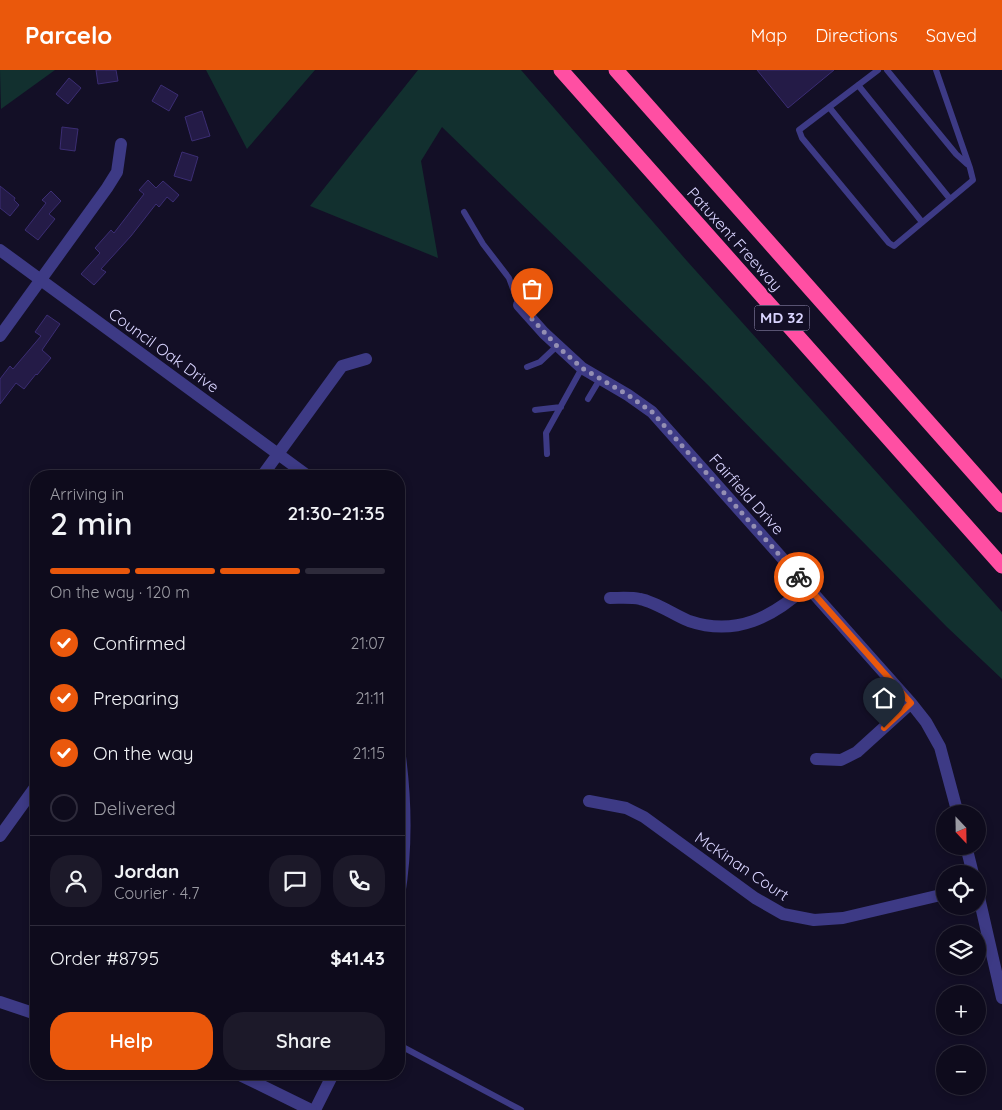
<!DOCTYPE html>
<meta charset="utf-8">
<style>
:root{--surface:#0e0b1c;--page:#1c1929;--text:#f1f3f6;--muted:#9b9ba3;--line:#2e2b3b;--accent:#ea580c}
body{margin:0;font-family:Quicksand,sans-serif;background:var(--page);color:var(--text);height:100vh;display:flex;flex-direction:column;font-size:19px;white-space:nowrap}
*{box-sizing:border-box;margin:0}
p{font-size:16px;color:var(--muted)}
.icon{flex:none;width:28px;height:28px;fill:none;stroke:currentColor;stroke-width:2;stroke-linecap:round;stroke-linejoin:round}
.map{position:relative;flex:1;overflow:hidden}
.sheet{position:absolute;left:30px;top:400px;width:375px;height:610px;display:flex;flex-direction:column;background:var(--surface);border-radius:20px;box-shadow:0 2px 8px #0003,0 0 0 1px var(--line)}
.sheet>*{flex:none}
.needle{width:32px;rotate:158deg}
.buttons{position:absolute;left:936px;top:735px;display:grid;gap:10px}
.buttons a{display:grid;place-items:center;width:50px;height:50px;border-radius:50%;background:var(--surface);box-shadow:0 2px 8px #0003,0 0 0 1px var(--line);font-size:25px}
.pin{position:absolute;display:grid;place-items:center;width:42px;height:42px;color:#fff;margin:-51px -21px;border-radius:50% 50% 50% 0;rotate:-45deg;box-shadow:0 0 5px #0007}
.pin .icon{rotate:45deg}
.courier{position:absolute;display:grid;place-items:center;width:50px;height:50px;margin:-25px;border:4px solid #ea580c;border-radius:50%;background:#fff;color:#222;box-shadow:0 1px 6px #0007}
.summary em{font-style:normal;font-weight:600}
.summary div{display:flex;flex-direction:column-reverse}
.summary{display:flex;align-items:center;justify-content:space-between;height:85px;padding:0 20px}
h1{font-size:32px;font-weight:600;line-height:38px}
.bar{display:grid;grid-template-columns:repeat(4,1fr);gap:8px 5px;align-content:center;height:60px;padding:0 20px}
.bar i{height:6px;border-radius:4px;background:var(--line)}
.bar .on{background:var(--accent)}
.bar p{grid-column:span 4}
.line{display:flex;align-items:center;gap:12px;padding:0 20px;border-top:1px solid var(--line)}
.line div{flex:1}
.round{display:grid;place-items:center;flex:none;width:52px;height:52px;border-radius:20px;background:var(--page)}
ol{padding:0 20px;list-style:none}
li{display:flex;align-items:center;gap:15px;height:55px}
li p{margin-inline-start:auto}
li .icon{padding:5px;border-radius:50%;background:var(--accent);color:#fff;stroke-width:4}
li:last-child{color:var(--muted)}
li i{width:28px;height:28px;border:2px solid var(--line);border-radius:50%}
.primary-button{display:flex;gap:10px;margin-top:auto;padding:10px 20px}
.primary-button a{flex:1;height:58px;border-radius:20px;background:var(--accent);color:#fff;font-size:20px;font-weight:600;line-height:58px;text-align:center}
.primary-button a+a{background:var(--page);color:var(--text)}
header{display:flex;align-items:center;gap:30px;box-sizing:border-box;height:70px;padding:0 25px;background:var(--accent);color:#fff}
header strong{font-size:24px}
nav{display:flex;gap:28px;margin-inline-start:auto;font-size:18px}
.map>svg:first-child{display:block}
.green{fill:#12302f}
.building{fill:#241b47;stroke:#3b2d73}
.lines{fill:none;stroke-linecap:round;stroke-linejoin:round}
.service{stroke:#3d3a85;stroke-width:6}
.minor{stroke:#3d3a85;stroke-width:12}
.tertiary{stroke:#3d3a85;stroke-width:12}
.motorway{stroke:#ff4fa3;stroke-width:15}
.done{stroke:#948fb3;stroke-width:5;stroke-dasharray:0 9}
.route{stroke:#ea580c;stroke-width:6}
.labels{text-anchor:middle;stroke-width:4;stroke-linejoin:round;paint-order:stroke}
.shield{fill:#130f26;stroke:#9e99be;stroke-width:1}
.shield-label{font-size:15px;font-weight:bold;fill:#d9d4ff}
.street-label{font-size:16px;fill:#d9d4ff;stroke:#130f26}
</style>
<header>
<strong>Parcelo</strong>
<nav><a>Map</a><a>Directions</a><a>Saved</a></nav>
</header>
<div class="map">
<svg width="1002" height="1040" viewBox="0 0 1002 1040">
<rect width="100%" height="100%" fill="#130f26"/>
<path class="green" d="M 0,0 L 55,0 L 1,39 Z
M 206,0 L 315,0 L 247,79 Z
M 418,0 L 521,0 L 687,191 L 1002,542 L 1002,609 L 947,557 L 708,315 L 442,57 L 421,91 L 438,188 L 310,136 Z"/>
<path class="building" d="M 96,0 L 116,0 L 118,11 L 98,14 Z
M 757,0 L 834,0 L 788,38 Z
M 69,8 L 81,18 L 68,34 L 56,24 Z
M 161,15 L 178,25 L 169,41 L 152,31 Z
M 202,41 L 210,66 L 192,71 L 185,47 Z
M 62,57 L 78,59 L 75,81 L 60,79 Z
M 182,82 L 198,87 L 191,111 L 174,106 Z
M 148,110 L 156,118 L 163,111 L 179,125 L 173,132 L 167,127 L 159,137 L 156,134 L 131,166 L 101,199 L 106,202 L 94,215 L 81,204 L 100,183 L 95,178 L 111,160 L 114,163 L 144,124 L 139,120 Z
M 0,116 L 15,128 L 14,130 L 19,135 L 10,146 L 0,138 Z
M 51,121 L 61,131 L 49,144 L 55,149 L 38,170 L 25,160 L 46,133 L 42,130 Z
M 47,245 L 60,254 L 42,280 L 51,288 L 37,305 L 36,304 L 24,319 L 16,313 L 0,334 L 0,309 L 10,296 L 13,299 L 41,266 L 35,262 Z"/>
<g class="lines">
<path class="service" d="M 878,0 L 799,60 L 802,68 L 889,173 L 894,176 L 973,110 L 970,98 L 936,0
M 887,0 L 956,84 L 967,94
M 858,15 L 950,129
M 829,37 L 922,152
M 464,142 L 483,174 L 509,208 L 519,235
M 527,297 L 540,292 L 557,276
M 588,329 L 600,309
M 535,340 L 561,337
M 547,384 L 546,363 L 582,298
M 399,975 L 521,1040"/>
<path class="minor" d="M 0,180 L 308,406
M 519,235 L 544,263 L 582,298 L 628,325 L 652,342 L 911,633 L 926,652 L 940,677 L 958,744
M 0,266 L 107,118 L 117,102 L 121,74
M 262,406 L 342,296 L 366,289
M 610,528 C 620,528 631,527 640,529 C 656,532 674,545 689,551 C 736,567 773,547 807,516
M 399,679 C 406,729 407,777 399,826
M 816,689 L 841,690 L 857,682 L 911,633
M 589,731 L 626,738 L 644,747 L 755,828 L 783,844 L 814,850 L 843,848 L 945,824
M 0,766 L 36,716
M 966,776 L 973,804
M 978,823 L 1002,928
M 315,1040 L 333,1004"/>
<path class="tertiary" d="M 0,932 L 36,944
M 238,1004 L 311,1040"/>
<path class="motorway" d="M 561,0 L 1002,496
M 616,0 L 1002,435"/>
</g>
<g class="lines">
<path class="done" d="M 532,249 L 557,276 L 582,298 L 628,325 L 652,342 L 799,507"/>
<path class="route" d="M 799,507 L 911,633 L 884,658"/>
</g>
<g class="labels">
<rect class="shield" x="754.5" y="235.5" width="55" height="25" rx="4"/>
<g class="shield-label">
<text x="782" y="253">MD 32</text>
</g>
<g class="street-label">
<text transform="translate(735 169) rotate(48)" y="6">Patuxent Freeway</text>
<text transform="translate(164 280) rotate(36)" y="6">Council Oak Drive</text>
<text transform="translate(747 424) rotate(48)" y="6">Fairfield Drive</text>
<text transform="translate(742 796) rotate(34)" y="6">McKinan Court</text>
</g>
</g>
</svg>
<div class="buttons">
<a><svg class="needle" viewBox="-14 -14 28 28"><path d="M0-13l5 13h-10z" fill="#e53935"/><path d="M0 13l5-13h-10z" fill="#9b9ba3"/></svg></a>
<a><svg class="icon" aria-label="locate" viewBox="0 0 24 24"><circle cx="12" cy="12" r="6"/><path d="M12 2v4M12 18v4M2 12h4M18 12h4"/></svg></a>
<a><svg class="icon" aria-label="layers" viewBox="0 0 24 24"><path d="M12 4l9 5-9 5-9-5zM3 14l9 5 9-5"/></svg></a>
<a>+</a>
<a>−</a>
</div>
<div class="pin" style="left:532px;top:249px;background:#ea580c"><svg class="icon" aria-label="bag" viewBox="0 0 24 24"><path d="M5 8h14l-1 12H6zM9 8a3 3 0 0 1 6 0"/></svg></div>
<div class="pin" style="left:884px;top:658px;background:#1f2937"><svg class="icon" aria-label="home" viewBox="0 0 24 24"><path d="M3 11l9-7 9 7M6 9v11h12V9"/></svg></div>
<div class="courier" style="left:799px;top:507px"><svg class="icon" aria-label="bike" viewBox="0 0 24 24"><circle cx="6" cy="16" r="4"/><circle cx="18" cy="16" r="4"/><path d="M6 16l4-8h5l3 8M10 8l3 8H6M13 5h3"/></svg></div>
<section class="sheet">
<div class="summary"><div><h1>2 min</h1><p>Arriving in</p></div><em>21:30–21:35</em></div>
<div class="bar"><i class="on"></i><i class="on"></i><i class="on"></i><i></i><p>On the way · 120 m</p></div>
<ol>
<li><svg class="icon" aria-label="check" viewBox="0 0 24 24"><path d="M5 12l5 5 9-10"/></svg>Confirmed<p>21:07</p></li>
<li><svg class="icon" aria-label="check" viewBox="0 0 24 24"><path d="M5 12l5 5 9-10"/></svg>Preparing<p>21:11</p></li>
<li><svg class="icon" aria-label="check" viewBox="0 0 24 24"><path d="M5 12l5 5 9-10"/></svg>On the way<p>21:15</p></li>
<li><i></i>Delivered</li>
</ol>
<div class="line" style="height:90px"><a class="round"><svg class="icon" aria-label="person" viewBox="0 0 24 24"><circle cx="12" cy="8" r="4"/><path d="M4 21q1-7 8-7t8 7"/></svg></a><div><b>Jordan</b><p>Courier · 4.7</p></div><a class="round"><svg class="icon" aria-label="chat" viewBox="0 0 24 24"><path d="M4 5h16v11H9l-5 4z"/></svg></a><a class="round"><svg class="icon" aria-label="phone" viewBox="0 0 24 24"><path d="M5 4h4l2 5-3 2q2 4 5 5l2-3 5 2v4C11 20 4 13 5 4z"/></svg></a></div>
<div class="line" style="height:65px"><div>Order #8795</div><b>$41.43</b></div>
<div class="primary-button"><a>Help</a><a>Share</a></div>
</section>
</div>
